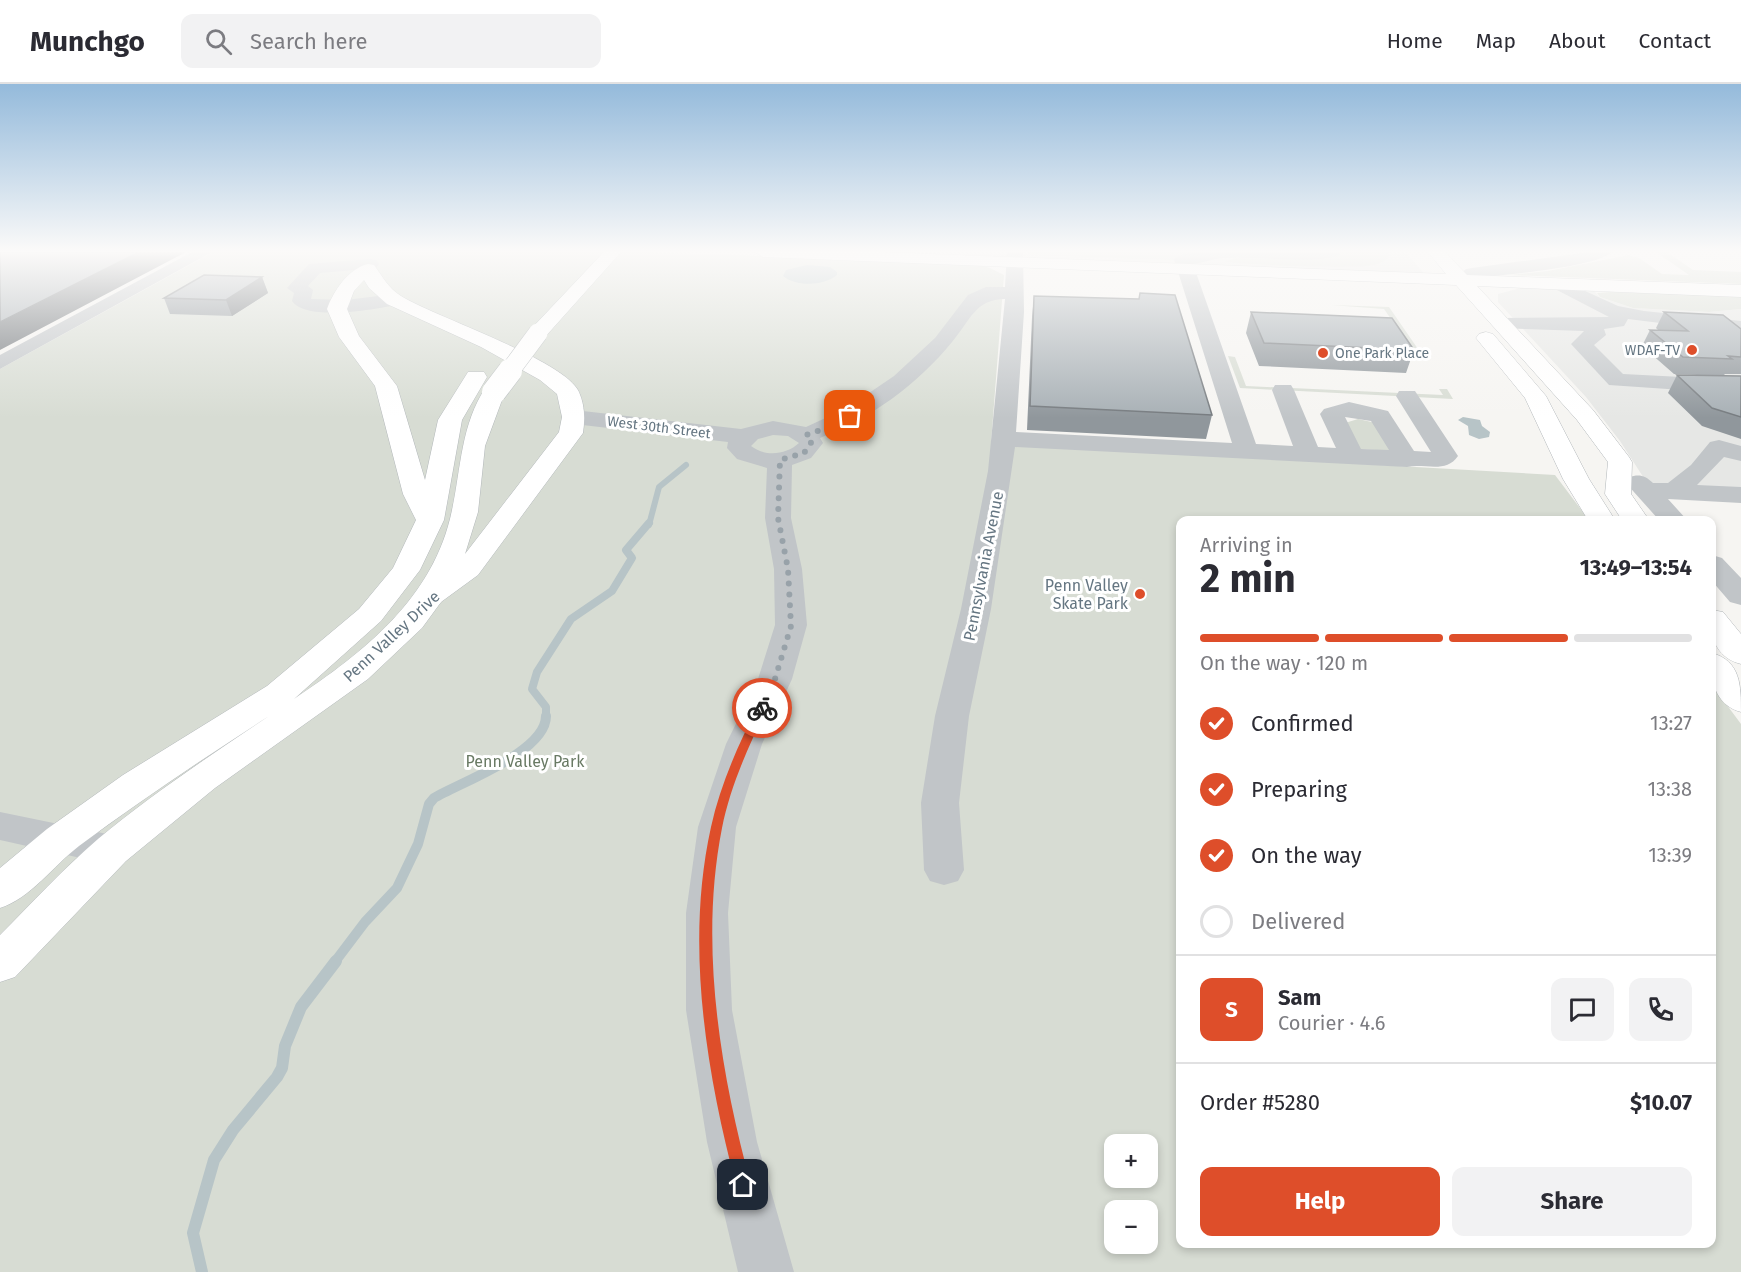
<!DOCTYPE html>
<meta charset="utf-8">
<style>
:root{--surface:#fff;--page:#f2f2f3;--text:#2b2b33;--muted:#7c7c81;--line:#e1e1e2;--accent:#de4e2a}
body{margin:0;font-family:"Fira Sans",sans-serif;background:var(--page);color:var(--text);height:100vh;display:flex;flex-direction:column;font-size:22px;white-space:nowrap}
*{box-sizing:border-box;margin:0}
p{font-size:20px;color:var(--muted)}
.icon{flex:none;width:33px;height:33px;fill:none;stroke:currentColor;stroke-width:2;stroke-linecap:round;stroke-linejoin:round}
.map{position:relative;flex:1;overflow:hidden}
.side{position:absolute;left:1176px;top:432px;width:540px;height:732px;display:flex;flex-direction:column;background:var(--surface);border-radius:12px;box-shadow:0 3px 9px #0003}
.side>*{flex:none}
.tools{position:absolute;left:1104px;top:1050px;display:grid;gap:12px}
.tools a{display:grid;place-items:center;width:54px;height:54px;border-radius:12px;background:var(--surface);box-shadow:0 3px 9px #0003;font-size:30px}
.pin{position:absolute;display:grid;place-items:center;width:51px;height:51px;color:#fff;margin:-26px;border-radius:12px;box-shadow:0 3px 9px #0006}
.courier{position:absolute;display:grid;place-items:center;width:60px;height:60px;margin:-30px;border:4px solid #de4e2a;border-radius:50%;background:#fff;color:#222;box-shadow:0 2px 8px #0007}
.overview em{font-style:normal;font-weight:700}
.overview div{display:flex;flex-direction:column-reverse}
.overview{display:flex;align-items:center;justify-content:space-between;height:102px;padding:0 24px}
h1{font-size:39px;font-weight:700;line-height:45px}
.bar{display:grid;grid-template-columns:repeat(4,1fr);gap:9px 6px;align-content:center;height:72px;padding:0 24px}
.bar i{height:8px;border-radius:4px;background:var(--line)}
.bar .on{background:var(--accent)}
.bar p{grid-column:span 4}
.line{display:flex;align-items:center;gap:15px;padding:0 24px;border-top:2px solid var(--line)}
.line div{flex:1}
.round{display:grid;place-items:center;flex:none;width:63px;height:63px;border-radius:12px;background:var(--page)}
ol{padding:0 24px;list-style:none}
li{display:flex;align-items:center;gap:18px;height:66px}
li p{margin-inline-start:auto}
li .icon{padding:6px;border-radius:50%;background:var(--accent);color:#fff;stroke-width:4}
li:last-child{color:var(--muted)}
li i{width:33px;height:33px;border:3px solid var(--line);border-radius:50%}
.cta{display:flex;gap:12px;margin-top:auto;padding:12px 24px}
.cta a{flex:1;height:69px;border-radius:12px;background:var(--accent);color:#fff;font-size:24px;font-weight:700;line-height:69px;text-align:center}
.cta a+a{background:var(--page);color:var(--text)}
header{display:flex;align-items:center;gap:36px;box-sizing:border-box;height:84px;padding:0 30px;background:var(--surface);border-bottom:2px solid var(--line)}
header strong{font-size:28px}
nav{display:flex;gap:33px;margin-inline-start:auto;font-size:21px}
.search{width:420px;height:54px;background:var(--page);display:flex;align-items:center;gap:15px;box-sizing:border-box;padding:0 21px;border-radius:12px;color:var(--muted);font-size:22px}
.map>svg:first-child{display:block}
.built{fill:#e6e7e5}
.green{fill:#d7dcd3;fill-rule:evenodd}
.water{fill:#b7c4c7}
.lines{fill:none;stroke-linecap:round;stroke-linejoin:round}
.stream-far3{stroke:#b7c4c7;stroke-width:6}
.stream-far2{stroke:#b7c4c7;stroke-width:8}
.stream-far1{stroke:#b7c4c7;stroke-width:10}
.stream{stroke:#b7c4c7;stroke-width:12}
.major-casing{stroke:#b2b7ba;stroke-width:1}
.minor{fill:#c1c5c8;fill-rule:evenodd}
.major{fill:#fff;fill-rule:evenodd}
.major-bridge-far1-casing{stroke:#b2b7ba;stroke-width:20;stroke-linecap:butt}
.major-bridge-casing{stroke:#b2b7ba;stroke-width:25;stroke-linecap:butt}
.major-bridge-far1{stroke:#fff;stroke-width:19}
.major-bridge{stroke:#fff;stroke-width:24}
.wall{fill:#90979c}
.shaded-wall{fill:#767b7f}
.building{fill:#a8b0b5;stroke:#767b7f;stroke-width:1.5}
.route{fill:#de4e2a}
.done{stroke:#98a2a9;stroke-width:6;stroke-dasharray:0 10.8}
.poi-dot{fill:#de4e2a;stroke:#fff;stroke-width:2}
.labels{text-anchor:middle;stroke-width:6;stroke-linejoin:round;paint-order:stroke}
.far-poi-label{font-size:14px;fill:#657682;stroke:#fff;text-anchor:end}
.far-street-label{font-size:14px;fill:#657682;stroke:#fff}
.street-label{font-size:16px;fill:#657682;stroke:#fff}
.poi-label{font-size:16px;fill:#657682;stroke:#fff;text-anchor:end}
.park-label{font-size:16px;fill:#697a64;stroke:#fff}
</style>
<header>
<strong>Munchgo</strong>
<div class="search"><svg class="icon" aria-label="search" viewBox="0 0 24 24"><circle cx="10" cy="10" r="6"/><path d="M15 15l6 6"/></svg>Search here</div>
<nav><a>Home</a><a>Map</a><a>About</a><a>Contact</a></nav>
</header>
<div class="map">
<svg width="1741" height="1188" viewBox="0 0 1741 1188">
<rect width="100%" height="100%" fill="#f6f5f2"/>
<path class="built" d="M 877,168 L 1406,168 L 1426,192 Z
M 1521,204 L 1594,207 L 1600,213 L 1633,224 L 1709,228 L 1741,225 L 1741,406 L 1649,402 L 1620,357 L 1586,313 L 1498,218 L 1498,210 Z"/>
<path class="green" d="M 213,168 L 643,168 L 973,179 L 990,184 L 1004,191 L 991,359 L 1555,391 L 1589,436 L 1180,436 L 1180,1160 L 1712,1160 L 1712,601 L 1741,640 L 1741,1188 L 0,1188 L 0,285 ZM 1114,1060 L 1148,1060 L 1148,1094 L 1114,1094 ZM 1114,1126 L 1148,1126 L 1148,1160 L 1114,1160 Z
M 1028,168 L 1210,168 L 1177,176 L 1028,171 Z
M 1348,168 L 1388,168 L 1390,170 C 1386,179 1375,181 1366,182 C 1350,184 1234,181 1225,177 L 1236,174 L 1290,175 Z
M 1656,168 L 1667,168 L 1693,186 L 1741,188 L 1741,200 L 1509,191 L 1548,187 L 1629,171 L 1639,174 L 1662,190 L 1689,191 Z
M 1609,208 L 1741,212 L 1741,225 L 1709,228 L 1633,224 L 1600,213 L 1597,209 Z
M 1331,221 L 1389,223 L 1418,265 L 1412,265 L 1384,225 Z
M 1228,272 L 1235,273 L 1246,302 L 1443,311 L 1439,305 L 1447,305 L 1453,315 L 1240,304 Z
M 1358,335 L 1376,339 L 1393,367 L 1359,365 L 1345,339 Z"/>
<path class="water" d="M 807,181 L 830,183 L 837,188 L 837,191 C 824,202 796,203 783,192 L 786,186 Z
M 1463,333 L 1480,336 L 1482,342 L 1490,348 L 1489,353 L 1479,355 L 1469,351 L 1468,342 L 1458,336 Z"/>
<g class="lines">
<path class="stream-far3" d="M 649,441 L 659,403 L 686,381"/>
<path class="stream-far2" d="M 546,634 L 546,623 L 532,605 L 537,588 L 571,535 L 612,507 L 632,474 L 626,466 L 649,439"/>
<path class="stream-far1" d="M 334,879 L 365,838 L 397,804 L 418,760 L 429,720 L 434,714 C 461,698 546,668 546,632"/>
<path class="stream" d="M 202,1188 L 193,1149 L 214,1076 L 233,1046 L 277,993 L 282,984 L 285,962 L 301,923 L 336,877"/>
<g class="major-casing">
<path id="major" d="M 604,168 L 621,168 L 545,253 L 531,253 L 528,249 L 531,245 Z
M 755,168 L 879,168 L 1446,190 L 1428,168 L 1445,168 L 1467,191 L 1741,201 L 1741,213 L 1477,202 L 1593,326 L 1629,373 L 1632,378 L 1631,410 L 1649,436 L 1622,436 L 1605,410 L 1608,378 L 1577,336 L 1456,201 L 763,173 Z
M 368,180 L 374,181 C 383,193 388,204 401,212 C 435,233 565,276 579,308 C 585,322 585,335 583,349 L 478,491 L 441,518 L 422,544 L 368,595 L 215,704 L 126,777 L 15,893 L 0,898 L 0,851 C 32,819 63,785 98,755 C 152,710 211,671 269,632 C 204,674 141,716 79,762 C 53,782 31,814 0,824 L 0,784 L 47,745 L 123,691 L 267,602 L 359,525 L 393,484 L 416,436 L 403,410 L 375,302 L 339,253 L 327,225 C 334,206 348,185 368,180 ZM 364,196 L 369,204 L 387,220 L 481,263 L 540,296 L 557,310 L 562,333 L 559,348 L 465,470 L 478,428 L 485,362 L 505,308 L 502,303 L 486,303 C 461,340 461,384 452,426 C 434,514 364,568 294,615 L 381,537 L 420,486 L 444,436 L 462,336 L 487,293 L 484,288 L 468,288 L 438,336 L 425,396 L 397,302 L 359,252 L 347,225 L 354,207 Z
M 1486,248 L 1493,250 L 1546,312 L 1589,395 L 1615,436 L 1588,436 L 1563,395 L 1525,314 L 1476,254 L 1479,250 Z
M 1712,526 L 1723,528 L 1741,550 L 1741,580 C 1714,573 1709,550 1712,526 Z
M 1712,569 C 1741,577 1741,602 1741,628 C 1714,621 1709,593 1712,569 Z"/>
</g>
<path class="minor" d="M 192,168 L 212,168 L 0,285 L 0,271 Z
M 1007,168 L 1023,168 L 1024,228 L 1016,348 L 1232,359 L 1174,175 L 1183,170 L 1205,168 L 1341,168 L 1339,172 C 1300,181 1260,171 1221,174 C 1212,175 1203,179 1193,180 L 1256,360 L 1293,362 L 1272,306 L 1275,301 L 1291,301 L 1294,306 L 1318,363 L 1336,364 L 1320,330 L 1324,325 L 1349,318 L 1388,327 L 1414,367 L 1431,368 L 1396,312 L 1399,307 L 1415,307 L 1458,372 C 1446,390 1425,379 1407,383 L 1015,363 L 991,525 L 969,632 L 959,719 L 964,786 L 958,797 L 944,801 L 930,797 L 924,786 L 921,719 L 935,632 L 961,525 L 988,387 L 1005,215 C 975,215 970,237 952,258 C 917,301 871,334 820,354 L 823,359 L 811,374 L 792,381 L 791,434 L 802,485 L 807,541 L 792,595 L 762,660 L 736,743 L 728,829 L 732,926 L 757,1058 L 794,1188 L 738,1188 L 707,1058 L 686,926 L 686,829 L 698,743 L 726,660 L 758,595 L 775,541 L 774,485 L 765,434 L 767,384 L 737,375 L 727,364 L 728,358 L 574,340 L 566,338 L 562,333 L 566,328 L 574,326 L 741,345 L 773,337 L 806,343 L 847,324 L 894,292 L 935,254 L 968,211 L 986,203 L 1005,203 ZM 1345,333 L 1371,337 L 1389,366 L 1361,365 ZM 773,351 L 788,352 L 799,359 C 786,371 765,373 751,362 L 758,355 Z
M 1589,168 L 1611,168 C 1600,183 1500,191 1477,194 L 1462,201 L 1453,196 L 1466,185 L 1472,184 Z
M 370,175 L 376,176 L 379,180 L 376,184 L 320,189 L 308,202 L 313,206 L 311,215 L 346,216 L 394,210 L 401,212 L 403,216 L 401,220 C 378,225 306,238 292,217 L 294,209 L 287,204 L 309,180 Z
M 1561,196 L 1618,222 L 1644,227 L 1741,237 L 1741,249 L 1628,235 L 1624,242 L 1604,245 L 1606,251 L 1594,261 L 1623,290 L 1741,296 L 1741,310 L 1609,301 L 1571,260 L 1584,247 L 1495,244 L 1492,240 L 1495,236 L 1502,234 L 1609,233 L 1555,205 L 1552,201 L 1555,197 Z
M 1719,356 L 1741,362 L 1741,377 L 1724,373 L 1697,401 L 1741,403 L 1741,419 L 1668,415 L 1687,436 L 1659,436 L 1625,398 L 1629,393 C 1639,390 1645,391 1653,399 L 1668,399 L 1691,381 L 1710,358 Z
M 1712,471 L 1722,474 L 1741,494 L 1741,521 L 1730,518 L 1712,497 Z
M 0,728 L 112,751 L 126,755 L 132,766 L 126,777 L 112,781 L 0,756 Z"/>
<use href="#major" class="major"/>
<g class="major-bridge-far1-casing">
<path id="major-bridge-far1" d="M 509,288 L 538,249"/>
</g>
<g class="major-bridge-casing">
<path id="major-bridge" d="M 494,308 L 510,287"/>
</g>
<use href="#major-bridge-far1" class="major-bridge-far1"/>
<use href="#major-bridge" class="major-bridge"/>
</g>
<path class="wall" d="M 262,193 L 268,209 L 232,232 L 170,230 L 164,214 Z
M 1034,212 L 1212,331 L 1206,355 L 1027,346 L 1032,233 Z
M 1251,228 L 1414,266 L 1406,289 L 1259,282 L 1246,249 Z
M 1664,228 L 1741,245 L 1741,290 L 1725,290 L 1723,292 L 1741,292 L 1741,355 L 1702,342 L 1668,309 L 1677,291 L 1697,291 L 1674,290 L 1642,262 L 1650,246 L 1658,246 L 1656,244 Z"/>
<path class="shaded-wall" d="M 139,168 L 186,168 L 0,266 L 0,238 Z
M 262,193 L 268,209 L 232,232 L 226,216 Z"/>
<path class="building" d="M 0,168 L 139,168 L 0,238 Z
M 204,191 L 262,193 L 226,216 L 164,214 Z
M 1140,209 L 1175,211 L 1212,331 L 1030,322 L 1034,212 L 1139,215 Z
M 1251,228 L 1392,234 L 1414,266 L 1264,259 Z
M 1664,228 L 1723,231 L 1741,245 L 1741,273 L 1728,272 L 1732,275 L 1683,273 L 1650,246 L 1688,247 Z
M 1677,291 L 1741,292 L 1741,333 L 1712,324 Z"/>
<linearGradient id="sky" x2="0" y2="1"><stop stop-color="#94badb"/><stop offset="0.5" stop-color="#fbfaf9"/><stop offset="1" stop-color="#fbfaf9" stop-opacity="0"/></linearGradient>
<rect width="1741" height="334" fill="url(#sky)"/>
<path class="route" d="M 762,620 L 767,624 C 749,661 730,703 722,744 C 699,861 720,987 751,1101 L 749,1107 L 743,1109 L 738,1107 L 736,1101 C 706,987 685,860 711,743 C 720,702 738,661 757,624 Z"/>
<g class="lines">
<path class="done" d="M 762,624 L 775,595 L 791,542 L 788,485 L 778,434 L 780,376 L 804,369 L 811,359 L 806,351 L 833,342 L 850,332"/>
</g>
<g class="poi-dot">
<circle cx="1692" cy="266" r="6"/>
<circle cx="1323" cy="269" r="6"/>
<circle cx="1140" cy="510" r="6"/>
</g>
<g class="labels">
<g class="far-poi-label">
<text x="1680" y="271">WDAF-TV</text>
<text x="1335" y="274" text-anchor="start">One Park Place</text>
</g>
<g class="far-street-label">
<text transform="translate(659 343) rotate(7)" y="5">West 30th Street</text>
</g>
<g class="street-label">
<text transform="translate(983 482) rotate(-79)" y="6">Pennsylvania Avenue</text>
<text transform="translate(391 552) rotate(-43)" y="6">Penn Valley Drive</text>
</g>
<g class="poi-label">
<text x="1128" y="507">Penn Valley<tspan x="1128" dy="18">Skate Park</tspan></text>
</g>
<g class="park-label">
<text x="525" y="683">Penn Valley Park</text>
</g>
</g>
</svg>
<div class="tools">
<a>+</a>
<a>−</a>
</div>
<div class="pin" style="left:850px;top:332px;background:#ea580c"><svg class="icon" aria-label="bag" viewBox="0 0 24 24"><path d="M5 8h14l-1 12H6zM9 8a3 3 0 0 1 6 0"/></svg></div>
<div class="pin" style="left:743px;top:1101px;background:#1f2937"><svg class="icon" aria-label="home" viewBox="0 0 24 24"><path d="M3 11l9-7 9 7M6 9v11h12V9"/></svg></div>
<div class="courier" style="left:762px;top:624px"><svg class="icon" aria-label="bike" viewBox="0 0 24 24"><circle cx="6" cy="16" r="4"/><circle cx="18" cy="16" r="4"/><path d="M6 16l4-8h5l3 8M10 8l3 8H6M13 5h3"/></svg></div>
<section class="side">
<div class="overview"><div><h1>2 min</h1><p>Arriving in</p></div><em>13:49–13:54</em></div>
<div class="bar"><i class="on"></i><i class="on"></i><i class="on"></i><i></i><p>On the way · 120 m</p></div>
<ol>
<li><svg class="icon" aria-label="check" viewBox="0 0 24 24"><path d="M5 12l5 5 9-10"/></svg>Confirmed<p>13:27</p></li>
<li><svg class="icon" aria-label="check" viewBox="0 0 24 24"><path d="M5 12l5 5 9-10"/></svg>Preparing<p>13:38</p></li>
<li><svg class="icon" aria-label="check" viewBox="0 0 24 24"><path d="M5 12l5 5 9-10"/></svg>On the way<p>13:39</p></li>
<li><i></i>Delivered</li>
</ol>
<div class="line" style="height:108px"><b class="round" style="background:var(--accent);color:#fff">S</b><div><b>Sam</b><p>Courier · 4.6</p></div><a class="round"><svg class="icon" aria-label="chat" viewBox="0 0 24 24"><path d="M4 5h16v11H9l-5 4z"/></svg></a><a class="round"><svg class="icon" aria-label="phone" viewBox="0 0 24 24"><path d="M5 4h4l2 5-3 2q2 4 5 5l2-3 5 2v4C11 20 4 13 5 4z"/></svg></a></div>
<div class="line" style="height:78px"><div>Order #5280</div><b>$10.07</b></div>
<div class="cta"><a>Help</a><a>Share</a></div>
</section>
</div>
